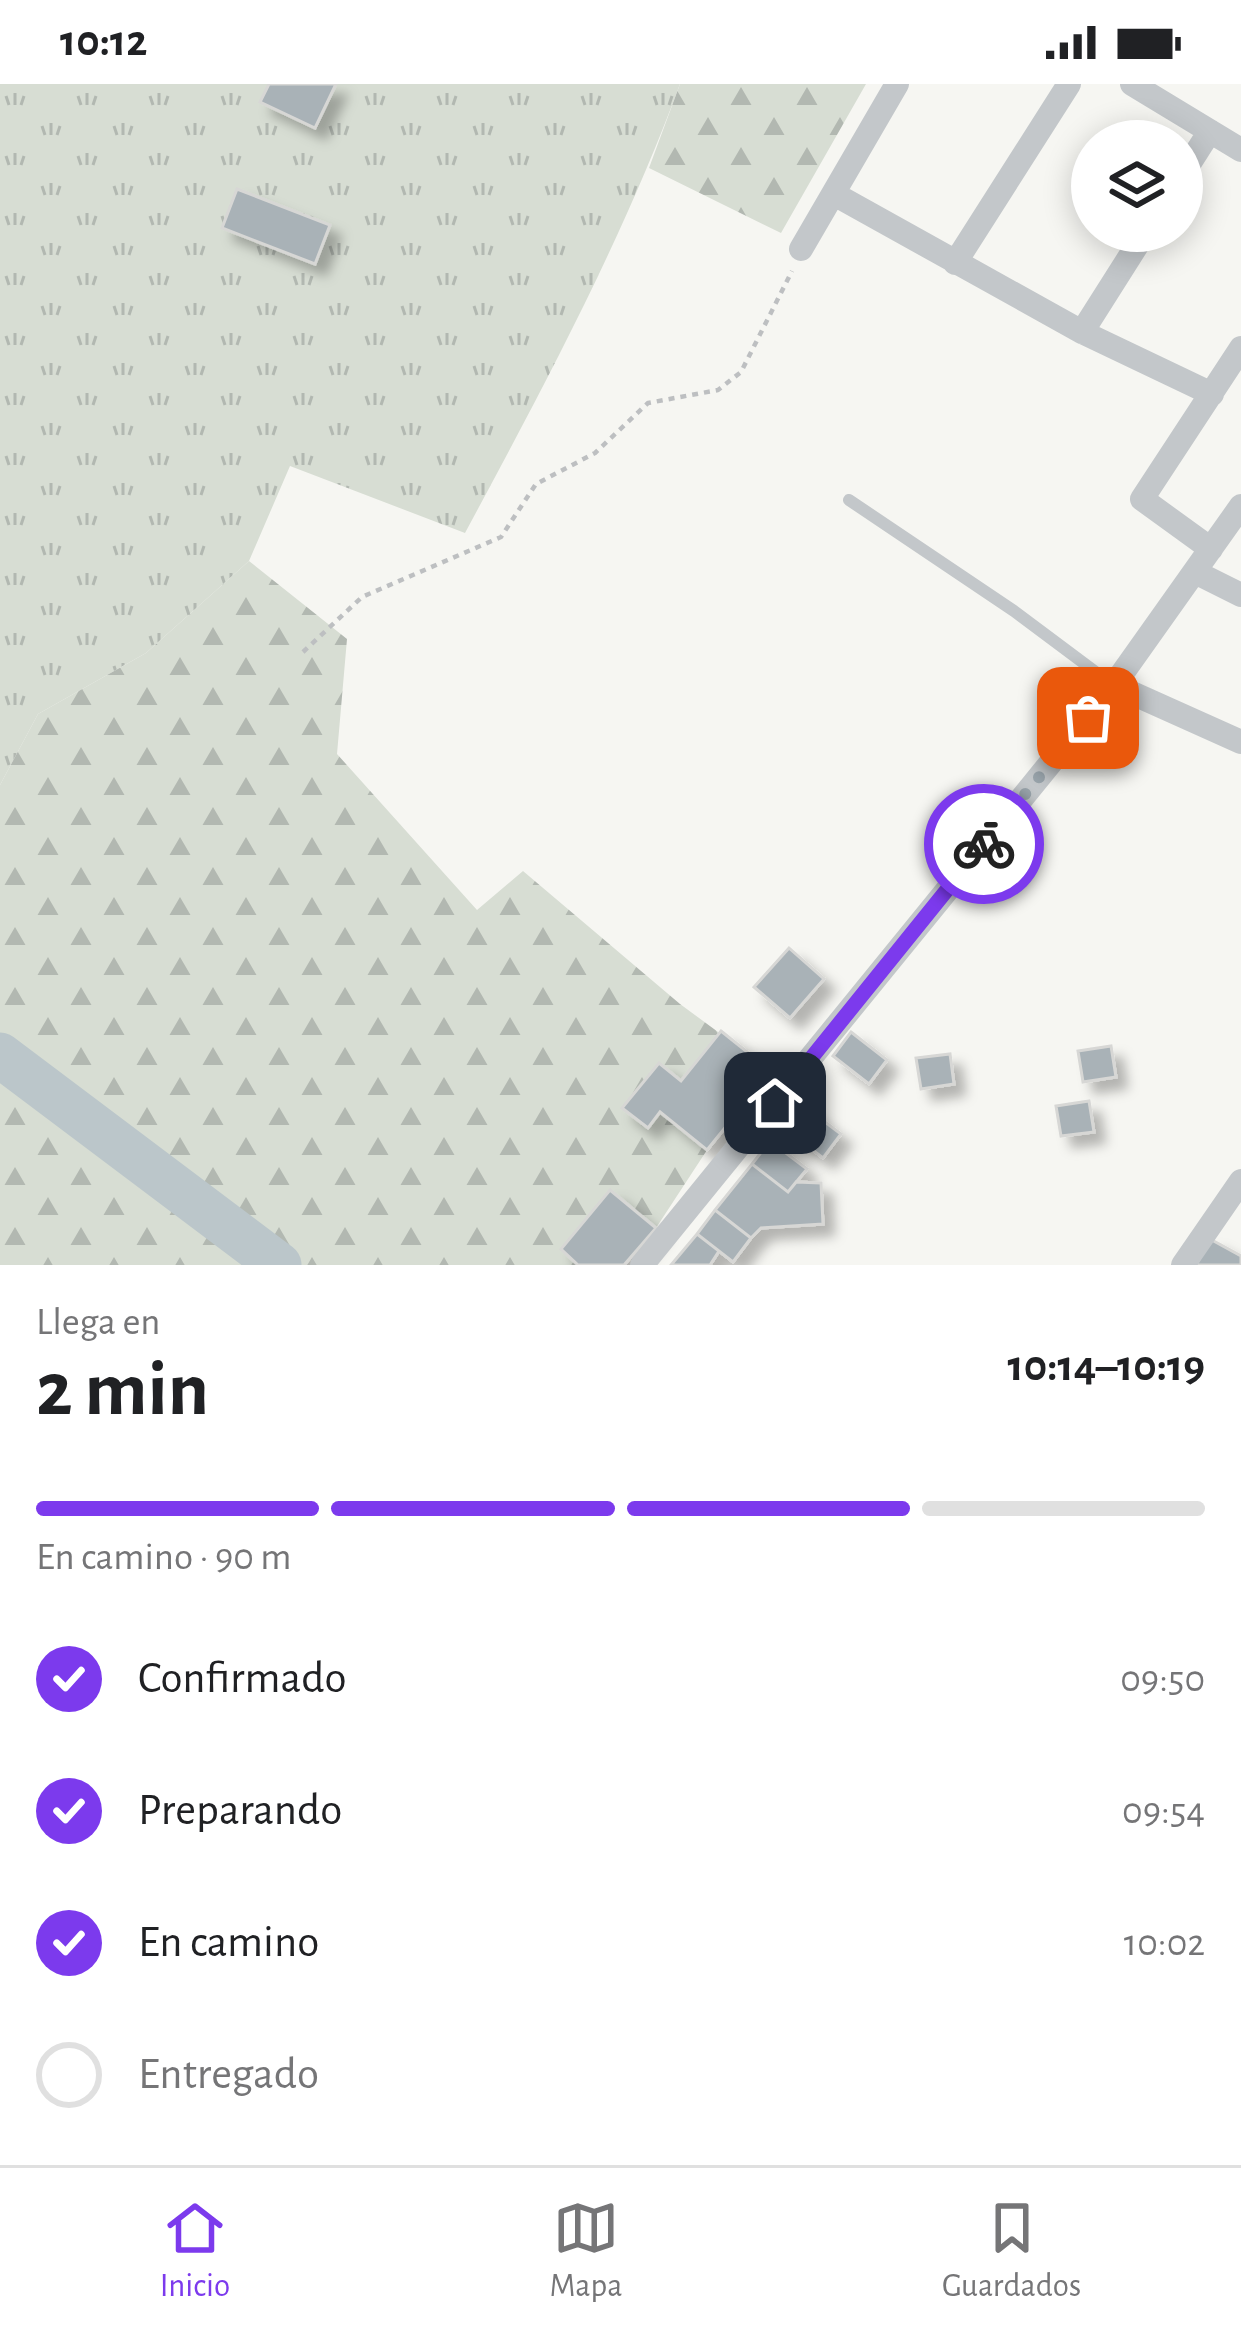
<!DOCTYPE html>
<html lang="es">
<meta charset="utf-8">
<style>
:root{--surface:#fff;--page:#f2f2f2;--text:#202124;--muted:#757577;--line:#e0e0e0;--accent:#7c3aed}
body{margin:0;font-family:"Alegreya Sans",sans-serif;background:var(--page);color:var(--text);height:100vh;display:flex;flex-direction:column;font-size:45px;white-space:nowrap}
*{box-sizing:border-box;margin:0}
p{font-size:39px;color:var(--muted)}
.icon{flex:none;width:66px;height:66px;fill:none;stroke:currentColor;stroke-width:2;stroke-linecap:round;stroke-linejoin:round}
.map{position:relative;height:1181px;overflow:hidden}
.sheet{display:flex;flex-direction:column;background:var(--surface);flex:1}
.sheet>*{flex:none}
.buttons{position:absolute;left:1071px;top:36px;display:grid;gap:24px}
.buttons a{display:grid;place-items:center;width:132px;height:132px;border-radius:50%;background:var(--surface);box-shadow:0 6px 30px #0003;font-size:60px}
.pin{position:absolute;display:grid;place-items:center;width:102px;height:102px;color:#fff;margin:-51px;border-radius:24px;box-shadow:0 6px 18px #0006}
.courier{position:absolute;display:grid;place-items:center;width:120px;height:120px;margin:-60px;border:9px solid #7c3aed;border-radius:50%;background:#fff;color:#222;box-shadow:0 3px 15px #0007}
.head em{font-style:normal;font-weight:700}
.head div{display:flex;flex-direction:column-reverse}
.head{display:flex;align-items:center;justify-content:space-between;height:204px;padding:0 36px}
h1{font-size:78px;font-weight:700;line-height:90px}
.bar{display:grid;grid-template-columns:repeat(4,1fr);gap:18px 12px;align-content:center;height:144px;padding:0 36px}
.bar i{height:15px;border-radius:9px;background:var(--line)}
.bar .current{background:var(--accent)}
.bar p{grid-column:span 4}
ol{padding:0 36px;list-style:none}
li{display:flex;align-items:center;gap:36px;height:132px}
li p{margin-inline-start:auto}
li .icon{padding:12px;border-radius:50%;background:var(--accent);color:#fff;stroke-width:4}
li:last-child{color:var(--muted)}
li i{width:66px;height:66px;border:6px solid var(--line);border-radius:50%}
.status{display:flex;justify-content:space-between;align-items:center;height:84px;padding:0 60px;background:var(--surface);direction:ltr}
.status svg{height:33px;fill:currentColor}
.tabs{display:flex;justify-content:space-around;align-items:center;height:168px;border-top:3px solid var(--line);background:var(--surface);font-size:33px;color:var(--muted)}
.tabs a{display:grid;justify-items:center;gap:6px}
.tabs .current{color:var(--accent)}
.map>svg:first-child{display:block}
.grass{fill:url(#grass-tufts)}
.forest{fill:url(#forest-firs)}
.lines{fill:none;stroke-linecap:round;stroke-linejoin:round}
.river{stroke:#bbc6ca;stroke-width:45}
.building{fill:#a9b2b7;stroke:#d7d7d5;stroke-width:3;filter:url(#shadow)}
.path{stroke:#bdbfc1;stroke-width:4.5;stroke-dasharray:6 6;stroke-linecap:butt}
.service{stroke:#c3c7ca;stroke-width:12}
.minor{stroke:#c3c7ca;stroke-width:24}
.done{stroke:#98a3aa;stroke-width:12;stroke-dasharray:0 21.6}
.route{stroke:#7c3aed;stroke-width:15}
</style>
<div class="status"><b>10:12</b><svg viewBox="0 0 49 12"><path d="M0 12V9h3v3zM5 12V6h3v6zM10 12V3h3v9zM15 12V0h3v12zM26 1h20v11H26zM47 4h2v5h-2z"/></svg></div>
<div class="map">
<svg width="1241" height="1181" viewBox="0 0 1241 1181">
<defs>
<pattern id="grass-tufts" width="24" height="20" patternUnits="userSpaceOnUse" patternTransform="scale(3)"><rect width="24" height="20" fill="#d7ddd3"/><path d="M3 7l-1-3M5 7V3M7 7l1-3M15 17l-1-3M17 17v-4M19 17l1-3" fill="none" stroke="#b2b8b1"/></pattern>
<pattern id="forest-firs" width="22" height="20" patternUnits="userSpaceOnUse" patternTransform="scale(3)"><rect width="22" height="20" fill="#d7ddd3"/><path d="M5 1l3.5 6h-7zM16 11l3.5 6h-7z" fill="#b2b8b1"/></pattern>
<filter id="shadow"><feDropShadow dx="11" dy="11" stdDeviation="6" flood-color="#0004"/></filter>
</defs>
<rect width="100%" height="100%" fill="#f6f6f2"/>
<path class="grass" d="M 0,0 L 680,0 C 622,157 544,302 465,449 L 290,382 L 249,477 L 146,569 L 38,630 L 0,701 Z"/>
<path class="forest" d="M 680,0 L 866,0 L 781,149 L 649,84 Z
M 249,477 L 347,555 L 337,670 L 477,826 L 523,787 L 680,920 L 771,987 L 707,1066 L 656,1144 L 610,1106 L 578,1181 L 0,1181 L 0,701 L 38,630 L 146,569 Z"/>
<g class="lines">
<path class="river" d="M 0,971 L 279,1181"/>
</g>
<path class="building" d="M 269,0 L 336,0 L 315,44 L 260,18 Z
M 237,105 L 330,141 L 315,180 L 222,144 Z
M 789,864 L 824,895 L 790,934 L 754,903 Z
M 721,947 L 771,987 L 707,1066 L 660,1028 L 648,1044 L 622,1024 L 659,979 L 681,997 Z
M 851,948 L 887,976 L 869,1000 L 833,972 Z
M 1111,962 L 1116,993 L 1083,998 L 1078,967 Z
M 950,970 L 954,1000 L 921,1005 L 916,974 Z
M 1089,1017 L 1094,1048 L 1061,1052 L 1056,1022 Z
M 805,1023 L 841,1050 L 823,1074 L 787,1046 Z
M 770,1057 L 807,1085 L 788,1108 L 752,1080 Z
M 752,1080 L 788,1108 L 796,1098 L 821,1099 L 823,1140 L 761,1144 L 751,1154 L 715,1126 Z
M 610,1106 L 656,1144 L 624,1181 L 578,1181 L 561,1165 Z
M 715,1126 L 751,1154 L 733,1178 L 697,1150 Z
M 697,1150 L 719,1167 L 710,1181 L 671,1181 Z
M 1210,1155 L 1241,1172 L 1241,1181 L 1196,1181 Z"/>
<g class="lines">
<path class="path" d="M 303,568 L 362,513 L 501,453 L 536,400 L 595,369 L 648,319 L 718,306 L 741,288 L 792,187"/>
<path class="service" d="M 849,416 L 1014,527 L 1113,601"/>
<path class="minor" d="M 1132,0 L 1241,66
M 1182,91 L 1210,47
M 834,110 L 1082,248 L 1212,310
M 801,165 L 897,0
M 955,179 L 1069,0
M 1082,248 L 1146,147
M 1211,465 L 1142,415 L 1241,264
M 1195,488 L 1241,511
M 1114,601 L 1241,658
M 642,1181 L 1114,601 L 1241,422
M 1183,1181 L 1241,1097"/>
</g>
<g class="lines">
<path class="done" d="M 984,760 L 1088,634"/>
<path class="route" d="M 775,1019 L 984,760"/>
</g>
</svg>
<div class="buttons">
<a><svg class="icon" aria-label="layers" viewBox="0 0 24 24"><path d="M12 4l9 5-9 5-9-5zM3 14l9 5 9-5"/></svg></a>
</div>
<div class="pin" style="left:1088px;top:634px;background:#ea580c"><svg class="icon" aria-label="bag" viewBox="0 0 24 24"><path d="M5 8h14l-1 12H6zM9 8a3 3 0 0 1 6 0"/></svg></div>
<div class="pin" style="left:775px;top:1019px;background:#1f2937"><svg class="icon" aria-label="home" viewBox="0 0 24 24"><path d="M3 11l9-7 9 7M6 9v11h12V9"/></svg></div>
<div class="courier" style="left:984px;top:760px"><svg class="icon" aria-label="bike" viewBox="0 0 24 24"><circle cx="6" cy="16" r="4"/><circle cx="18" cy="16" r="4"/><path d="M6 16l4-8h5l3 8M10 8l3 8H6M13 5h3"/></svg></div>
</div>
<section class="sheet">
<div class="head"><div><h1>2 min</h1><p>Llega en</p></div><em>10:14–10:19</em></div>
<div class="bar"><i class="current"></i><i class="current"></i><i class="current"></i><i></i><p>En camino · 90 m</p></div>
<ol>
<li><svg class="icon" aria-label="check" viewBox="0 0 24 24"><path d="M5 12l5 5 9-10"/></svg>Confirmado<p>09:50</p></li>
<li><svg class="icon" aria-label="check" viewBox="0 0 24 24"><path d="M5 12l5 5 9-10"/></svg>Preparando<p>09:54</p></li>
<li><svg class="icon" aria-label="check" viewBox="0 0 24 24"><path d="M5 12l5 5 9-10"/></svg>En camino<p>10:02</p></li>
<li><i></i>Entregado</li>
</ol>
</section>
<nav class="tabs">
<a class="current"><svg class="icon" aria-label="home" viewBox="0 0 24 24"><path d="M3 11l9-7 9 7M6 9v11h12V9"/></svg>Inicio</a>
<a><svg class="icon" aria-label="map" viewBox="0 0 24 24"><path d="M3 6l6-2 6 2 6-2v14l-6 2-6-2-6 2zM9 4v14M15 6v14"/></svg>Mapa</a>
<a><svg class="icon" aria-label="saved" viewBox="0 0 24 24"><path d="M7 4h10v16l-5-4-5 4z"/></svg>Guardados</a>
</nav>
